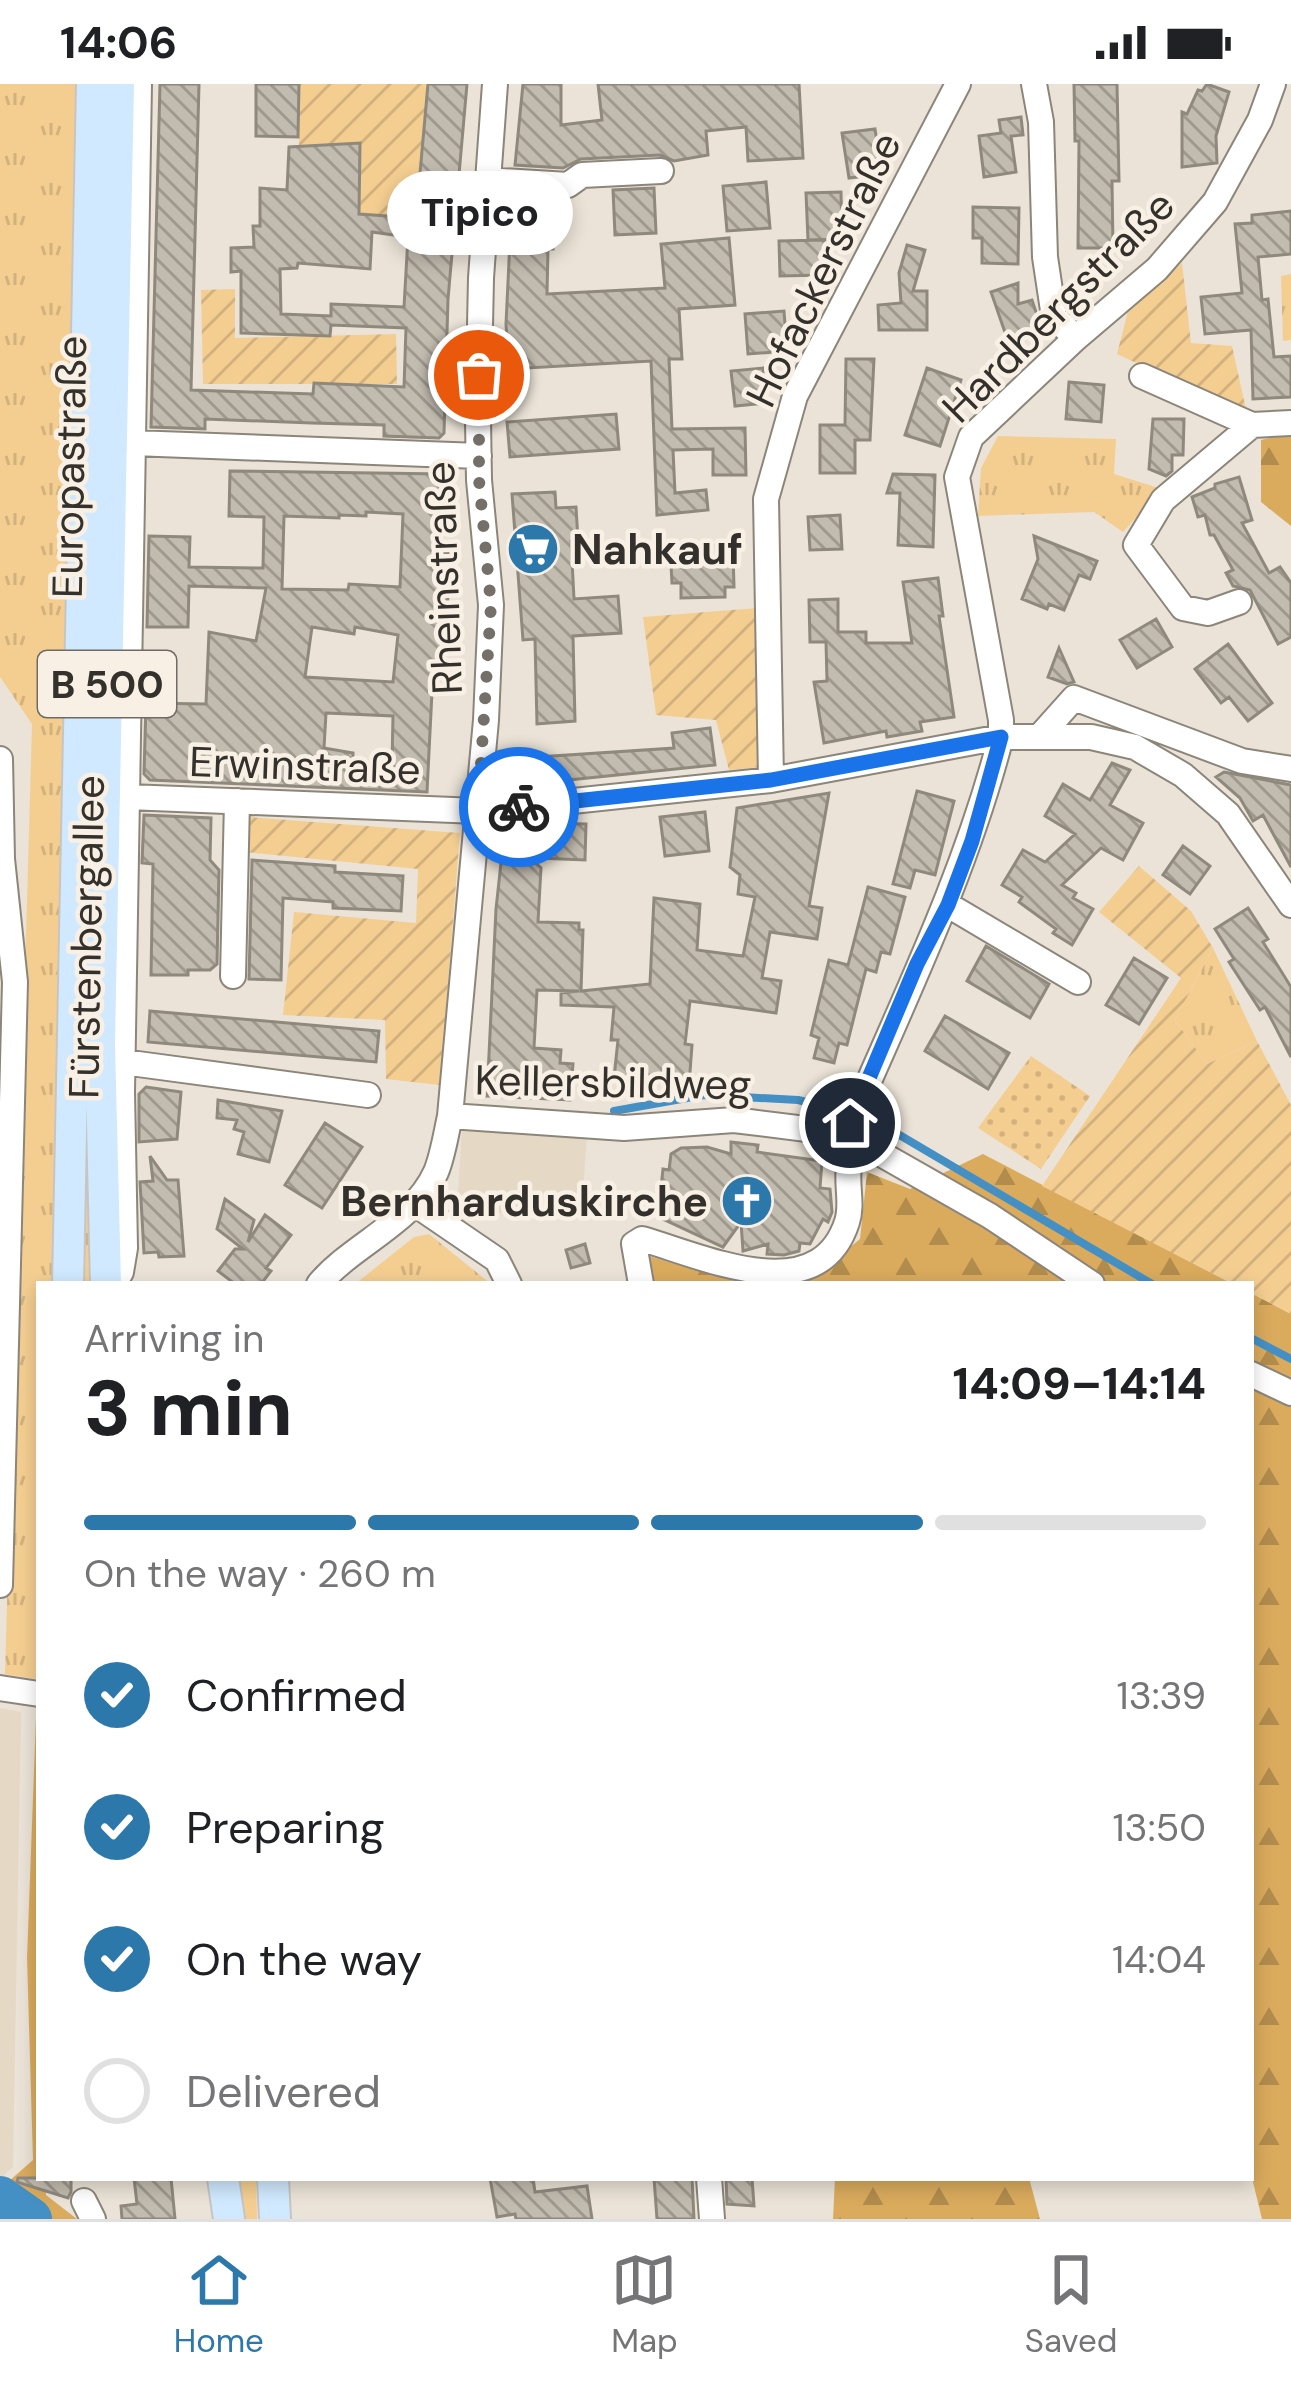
<!DOCTYPE html>
<meta charset="utf-8">
<style>
:root{--surface:#fff;--page:#f6f6f6;--text:#202124;--muted:#757577;--line:#e0e0e0;--accent:#2d78ab}
body{margin:0;font-family:"DM Sans",sans-serif;background:var(--page);color:var(--text);height:100vh;display:flex;flex-direction:column;font-size:45px;white-space:nowrap}
*{box-sizing:border-box;margin:0}
p{font-size:39px;color:var(--muted)}
.icon{flex:none;width:66px;height:66px;fill:none;stroke:currentColor;stroke-width:2;stroke-linecap:round;stroke-linejoin:round}
.map{position:relative;flex:1;overflow:hidden}
.panel{position:absolute;left:36px;top:1197px;width:1218px;height:900px;display:flex;flex-direction:column;background:var(--surface);border-radius:0px;box-shadow:0 6px 18px #0003}
.panel>*{flex:none}
.pin{position:absolute;display:grid;place-items:center;width:102px;height:102px;color:#fff;margin:-51px;border:6px solid #fff;border-radius:50%;box-shadow:0 3px 12px #0007}
.courier{position:absolute;display:grid;place-items:center;width:120px;height:120px;margin:-60px;border:9px solid #1a73e8;border-radius:50%;background:#fff;color:#222;box-shadow:0 3px 15px #0007}
.bubble{position:absolute;height:84px;border-radius:42px;background:var(--surface);box-shadow:0 6px 18px #0003;font-size:39px;font-weight:800;line-height:84px;text-align:center}
.overview em{font-style:normal;font-weight:800}
.overview div{display:flex;flex-direction:column-reverse}
.overview{display:flex;align-items:center;justify-content:space-between;height:204px;padding:0 48px}
h1{font-size:78px;font-weight:800;line-height:90px}
.bar{display:grid;grid-template-columns:repeat(4,1fr);gap:18px 12px;align-content:center;height:144px;padding:0 48px}
.bar i{height:15px;border-radius:9px;background:var(--line)}
.bar .active{background:var(--accent)}
.bar p{grid-column:span 4}
ol{padding:0 48px;list-style:none}
li{display:flex;align-items:center;gap:36px;height:132px}
li p{margin-inline-start:auto}
li .icon{padding:12px;border-radius:50%;background:var(--accent);color:#fff;stroke-width:4}
li:last-child{color:var(--muted)}
li i{width:66px;height:66px;border:6px solid var(--line);border-radius:50%}
.status{display:flex;justify-content:space-between;align-items:center;height:84px;padding:0 60px;background:var(--surface);direction:ltr}
.status svg{height:33px;fill:currentColor}
.tab-bar{display:flex;justify-content:space-around;align-items:center;height:168px;border-top:3px solid var(--line);background:var(--surface);font-size:33px;color:var(--muted)}
.tab-bar a{display:grid;justify-items:center;gap:6px}
.tab-bar .active{color:var(--accent)}
.map>svg:first-child{display:block}
.built{fill:#e5d9c6}
.grass{fill:url(#grass-tufts)}
.forest{fill:url(#forest-firs)}
.park{fill:url(#park-dots)}
.garden{fill:url(#garden-furrows)}
.lines{fill:none;stroke-linecap:round;stroke-linejoin:round}
.stream{stroke:#4490c5;stroke-width:8}
.river{stroke:#4490c5;stroke-width:42}
.building{fill:url(#building-back-hatch);stroke:#8f887d;stroke-width:3;fill-rule:evenodd}
.minor-casing{stroke:#8c857a;stroke-width:28}
.major-casing{stroke:#c6c5c4;stroke-width:34}
.minor{stroke:#fff;stroke-width:24}
.major{stroke:#d0e9fe;stroke-width:30}
.done{stroke:#746f68;stroke-width:12;stroke-dasharray:0 21.6}
.route{stroke:#1a73e8;stroke-width:15}
.labels{text-anchor:middle;stroke-width:9;stroke-linejoin:round;paint-order:stroke}
.shield{fill:#f8f0e4;stroke:#6f6a63;stroke-width:3}
.shield-label{font-size:39px;font-weight:bold;fill:#34312c}
.street-label{font-size:42px;fill:#34312c;stroke:#f8f0e4}
.poi-label{font-size:42px;font-weight:bold;fill:#34312c;stroke:#f8f0e4;text-anchor:start}
</style>
<div class="status"><b>14:06</b><svg viewBox="0 0 49 12"><path d="M0 12V9h3v3zM5 12V6h3v6zM10 12V3h3v9zM15 12V0h3v12zM26 1h20v11H26zM47 4h2v5h-2z"/></svg></div>
<div class="map">
<svg width="1291" height="2135" viewBox="0 0 1291 2135">
<defs>
<pattern id="grass-tufts" width="24" height="20" patternUnits="userSpaceOnUse" patternTransform="scale(3)"><rect width="24" height="20" fill="#f4ce91"/><path d="M3 7l-1-3M5 7V3M7 7l1-3M15 17l-1-3M17 17v-4M19 17l1-3" fill="none" stroke="#d2b17d"/></pattern>
<pattern id="forest-firs" width="22" height="20" patternUnits="userSpaceOnUse" patternTransform="scale(3)"><rect width="22" height="20" fill="#daab5d"/><path d="M5 1l3.5 6h-7zM16 11l3.5 6h-7z" fill="#b28c4d"/></pattern>
<pattern id="park-dots" width="8" height="8" patternUnits="userSpaceOnUse" patternTransform="scale(3)"><rect width="8" height="8" fill="#f4ce91"/><path d="M2 2h.1M6 6h.1" fill="none" stroke="#d2b17d" stroke-width="1.8" stroke-linecap="round"/></pattern>
<pattern id="garden-furrows" width="10" height="10" patternUnits="userSpaceOnUse" patternTransform="scale(3)"><rect width="10" height="10" fill="#f4ce91"/><path d="M-1 1l2-2M0 10L10 0M9 11l2-2" fill="none" stroke="#d2b17d"/></pattern>
<pattern id="building-back-hatch" width="6" height="6" patternUnits="userSpaceOnUse" patternTransform="scale(3)"><rect width="6" height="6" fill="#c2bbaf"/><path d="M-1 5l2 2M0 0l6 6M5-1l2 2" fill="none" stroke="#9e998f"/></pattern>
</defs>
<rect width="100%" height="100%" fill="#ebe3d7"/>
<path class="built" d="M 462,1043 L 587,1052 L 581,1135 L 457,1126 Z
M 0,1624 L 21,1628 L 13,2083 L 0,2095 Z"/>
<path class="grass" d="M 0,0 L 79,0 L 56,1200 L 39,1200 L 36,1595 L 5,1590 L 32,640 L 0,593 Z
M 1291,190 L 1291,256 L 1283,257 L 1281,192 Z
M 998,352 L 1116,355 L 1114,390 L 1162,405 L 1123,448 L 1094,428 L 978,432 L 981,384 Z
M 1213,864 L 1257,957 L 1207,980 L 1175,936 Z
M 86,995 L 95,1200 L 80,1200 Z
M 429,1150 L 491,1200 L 355,1200 L 414,1153 Z
M 237,2094 L 256,2094 L 257,2135 L 242,2135 Z"/>
<path class="forest" d="M 1291,349 L 1291,442 L 1261,418 L 1261,356 Z
M 983,1070 L 1233,1200 L 639,1200 L 648,1172 L 742,1199 L 811,1195 L 860,1155 L 867,1088 L 910,1105 Z
M 1251,1209 L 1291,1230 L 1291,2135 L 1262,2135 L 1251,2090 Z
M 36,1633 L 39,1634 L 39,2094 L 45,2094 L 46,2111 L 77,2135 L 0,2135 L 0,2105 L 33,2076 L 27,1874 Z
M 835,2094 L 1029,2094 L 1040,2135 L 833,2135 Z"/>
<path class="park" d="M 1031,972 L 1090,1012 L 1041,1085 L 978,1044 Z"/>
<path class="garden" d="M 299,0 L 428,0 L 416,134 L 359,129 L 360,59 L 299,62 Z
M 1182,179 L 1191,259 L 1232,262 L 1247,330 L 1117,270 L 1128,227 Z
M 235,205 L 235,254 L 396,250 L 397,300 L 203,300 L 201,206 Z
M 757,524 L 762,683 L 729,686 L 716,636 L 656,631 L 643,533 Z
M 248,733 L 460,749 L 440,1001 L 386,995 L 385,936 L 283,931 L 294,828 L 416,839 L 418,785 L 245,768 Z
M 1139,782 L 1191,827 L 1213,864 L 1175,936 L 1207,980 L 1257,957 L 1291,1021 L 1291,1230 L 1251,1209 L 1251,1200 L 1233,1200 L 1042,1102 L 1181,894 L 1099,828 Z"/>
<g class="lines">
<path class="stream" d="M 614,1027 L 704,1011 L 798,1016 L 869,1033 L 1152,1200
M 1251,1254 L 1291,1275"/>
<path class="river" d="M 0,2113 L 31,2135"/>
</g>
<path class="building" d="M 160,0 L 199,0 L 191,306 L 313,310 L 314,299 L 404,303 L 406,244 L 331,241 L 330,252 L 241,249 L 241,187 L 231,188 L 231,164 L 254,163 L 253,142 L 260,142 L 260,104 L 287,106 L 289,63 L 360,59 L 359,130 L 416,134 L 428,0 L 467,0 L 448,215 L 444,349 L 439,354 L 384,352 L 384,341 L 312,339 L 205,335 L 205,345 L 151,343 ZM 372,148 L 408,153 L 404,223 L 331,220 L 331,232 L 281,230 L 280,185 L 297,184 L 298,179 L 370,185 Z
M 256,0 L 299,0 L 298,53 L 256,52 Z
M 523,0 L 561,0 L 561,41 L 602,36 L 598,0 L 799,0 L 803,74 L 748,77 L 746,43 L 706,47 L 708,71 L 674,77 L 660,71 L 581,75 L 563,84 L 515,81 Z
M 1074,0 L 1117,0 L 1119,97 L 1112,97 L 1113,164 L 1078,164 L 1079,57 L 1075,57 Z
M 1207,0 L 1229,8 L 1216,52 L 1217,79 L 1182,83 L 1182,28 L 1187,30 L 1198,6 L 1202,7 Z
M 1021,33 L 1023,51 L 1011,52 L 1016,88 L 984,93 L 979,52 L 1001,49 L 999,36 Z
M 875,45 L 882,90 L 849,94 L 842,49 Z
M 766,98 L 770,144 L 727,147 L 723,102 Z
M 654,104 L 656,149 L 615,151 L 613,106 Z
M 841,108 L 842,155 L 808,156 L 806,109 Z
M 512,114 L 551,116 L 551,123 L 555,123 L 553,165 L 548,165 L 547,210 L 665,204 L 661,160 L 729,154 L 735,221 L 679,225 L 682,275 L 669,275 L 672,345 L 745,344 L 746,391 L 713,391 L 713,365 L 673,366 L 675,409 L 706,406 L 708,426 L 657,431 L 651,277 L 509,285 L 506,240 Z
M 973,123 L 1019,124 L 1018,180 L 982,179 L 982,154 L 973,154 Z
M 1291,127 L 1291,170 L 1258,173 L 1262,216 L 1268,215 L 1274,273 L 1291,272 L 1291,313 L 1253,315 L 1251,246 L 1205,250 L 1201,213 L 1242,209 L 1235,140 L 1252,139 L 1252,131 Z
M 824,156 L 825,191 L 780,192 L 779,157 Z
M 907,161 L 925,166 L 913,207 L 927,207 L 927,246 L 879,246 L 878,221 L 901,219 L 899,189 Z
M 1018,199 L 1018,220 L 1032,216 L 1042,246 L 1008,257 L 991,208 Z
M 784,227 L 787,267 L 748,270 L 745,230 Z
M 846,275 L 874,275 L 870,356 L 855,356 L 855,389 L 820,389 L 820,341 L 845,341 Z
M 763,284 L 766,319 L 735,322 L 731,287 Z
M 927,284 L 961,296 L 940,362 L 905,351 Z
M 1069,298 L 1104,301 L 1101,338 L 1066,335 Z
M 616,330 L 619,365 L 510,373 L 507,338 Z
M 1153,335 L 1184,335 L 1183,371 L 1172,371 L 1172,387 L 1166,392 L 1149,385 Z
M 230,387 L 443,390 L 439,469 L 450,469 L 444,589 L 433,588 L 427,708 L 150,696 L 144,690 L 146,619 L 206,620 L 209,548 L 256,557 L 266,504 L 189,502 L 188,543 L 147,543 L 149,452 L 190,453 L 189,483 L 263,484 L 264,433 L 229,432 ZM 366,428 L 403,430 L 400,503 L 349,500 L 348,506 L 282,505 L 284,432 L 339,434 L 339,431 L 366,432 ZM 312,543 L 354,550 L 355,543 L 398,551 L 393,598 L 305,593 ZM 326,629 L 393,632 L 392,679 L 353,676 L 353,669 L 324,664 Z
M 893,390 L 935,391 L 933,463 L 898,461 L 900,409 L 887,409 Z
M 1239,393 L 1252,436 L 1242,439 L 1269,489 L 1280,483 L 1291,499 L 1291,553 L 1278,560 L 1250,506 L 1233,502 L 1226,489 L 1233,486 L 1214,451 L 1210,451 L 1205,431 L 1198,433 L 1192,413 L 1215,404 L 1215,400 Z
M 555,408 L 556,424 L 576,423 L 578,456 L 571,457 L 574,515 L 618,512 L 621,549 L 573,552 L 575,637 L 537,640 L 535,555 L 523,556 L 512,410 Z
M 840,431 L 842,465 L 810,466 L 808,433 Z
M 1034,452 L 1097,477 L 1090,495 L 1079,491 L 1064,526 L 1049,520 L 1047,525 L 1022,515 L 1038,475 Z
M 722,461 L 722,468 L 733,468 L 734,503 L 725,503 L 725,513 L 681,514 L 681,499 L 672,499 L 671,481 L 680,480 L 680,462 Z
M 938,494 L 943,532 L 939,532 L 954,633 L 920,638 L 922,647 L 887,653 L 886,647 L 824,659 L 814,598 L 827,597 L 826,558 L 810,558 L 809,516 L 838,515 L 838,548 L 866,548 L 866,559 L 912,559 L 903,498 Z
M 1156,535 L 1172,563 L 1137,584 L 1120,556 Z
M 1228,560 L 1272,619 L 1248,637 L 1229,613 L 1221,619 L 1195,585 Z
M 1059,564 L 1074,598 L 1067,600 L 1048,593 Z
M 710,644 L 715,681 L 539,699 L 538,673 L 674,664 L 672,649 Z
M 1112,679 L 1130,686 L 1110,721 L 1143,739 L 1123,776 L 1101,764 L 1062,801 L 1076,809 L 1073,814 L 1093,825 L 1072,861 L 1053,849 L 1056,845 L 1019,818 L 1022,813 L 1002,801 L 1023,766 L 1045,778 L 1075,750 L 1045,732 L 1063,700 L 1090,716 Z
M 1224,688 L 1291,701 L 1291,783 L 1263,731 L 1253,737 L 1240,714 L 1216,693 Z
M 917,707 L 954,717 L 935,791 L 915,786 L 910,804 L 893,800 Z
M 829,709 L 809,822 L 822,824 L 817,855 L 770,848 L 762,894 L 781,897 L 776,929 L 690,917 L 685,960 L 692,961 L 689,1001 L 614,994 L 618,956 L 611,956 L 614,923 L 561,921 L 561,909 L 579,907 L 537,906 L 534,964 L 561,966 L 560,979 L 573,980 L 570,1016 L 487,1012 L 496,825 L 504,751 L 541,784 L 538,838 L 579,839 L 579,846 L 583,846 L 581,907 L 650,900 L 654,814 L 700,820 L 697,866 L 743,872 L 755,813 L 738,810 L 740,791 L 730,783 L 737,724 Z
M 705,728 L 709,767 L 665,772 L 660,733 Z
M 144,731 L 211,734 L 210,776 L 219,786 L 217,880 L 210,886 L 188,886 L 188,891 L 151,891 L 153,780 L 142,779 Z
M 544,739 L 586,740 L 585,776 L 537,774 L 538,747 L 543,747 Z
M 1183,762 L 1210,782 L 1190,810 L 1163,791 Z
M 252,776 L 335,782 L 335,788 L 403,792 L 401,827 L 333,824 L 333,818 L 283,814 L 281,896 L 249,895 Z
M 868,803 L 905,813 L 890,870 L 881,868 L 876,888 L 866,885 L 847,961 L 839,959 L 834,979 L 814,974 L 819,954 L 811,951 L 829,876 L 848,881 Z
M 1248,824 L 1268,855 L 1263,858 L 1291,903 L 1291,973 L 1265,923 L 1260,926 L 1229,878 L 1234,875 L 1215,845 Z
M 986,862 L 1049,900 L 1030,934 L 967,897 Z
M 1134,874 L 1167,894 L 1139,940 L 1106,921 Z
M 150,927 L 379,947 L 376,978 L 148,958 Z
M 945,932 L 1009,969 L 988,1005 L 925,967 Z
M 146,1003 L 181,1008 L 177,1055 L 139,1058 L 139,1010 Z
M 218,1016 L 282,1027 L 269,1078 L 238,1070 L 244,1048 L 234,1045 L 237,1036 L 217,1034 Z
M 325,1039 L 362,1063 L 322,1124 L 285,1101 Z
M 731,1058 L 758,1061 L 757,1068 L 822,1077 L 820,1104 L 830,1105 L 832,1128 L 828,1138 L 823,1135 L 810,1160 L 800,1159 L 799,1167 L 784,1171 L 767,1170 L 768,1160 L 743,1167 L 741,1138 L 723,1163 L 663,1135 L 665,1122 L 659,1122 L 663,1085 L 669,1086 L 671,1070 L 681,1064 L 707,1063 L 731,1070 Z
M 150,1072 L 167,1096 L 178,1096 L 184,1172 L 159,1173 L 158,1168 L 144,1169 L 140,1098 L 153,1097 Z
M 225,1115 L 254,1136 L 248,1158 L 265,1131 L 291,1151 L 266,1184 L 271,1187 L 261,1200 L 235,1200 L 218,1187 L 235,1165 L 243,1165 L 217,1145 Z
M 585,1160 L 590,1179 L 571,1184 L 566,1166 Z
M 18,2094 L 71,2094 L 71,2108 L 68,2114 L 17,2098 Z
M 134,2094 L 171,2094 L 175,2135 L 122,2135 L 121,2122 L 137,2120 Z
M 490,2094 L 533,2094 L 535,2108 L 587,2102 L 592,2135 L 516,2135 L 515,2130 L 497,2133 Z
M 654,2094 L 692,2094 L 694,2135 L 657,2135 Z
M 726,2094 L 752,2094 L 754,2122 L 727,2120 Z"/>
<g class="lines">
<g class="minor-casing">
<path id="minor" d="M 1034,0 L 1041,38 L 1045,173 L 1054,233 L 1076,254
M 487,96 L 568,101 L 582,91 L 661,87
M 1142,292 L 1252,341 L 1291,339
M 133,359 L 479,372
M 1239,518 L 1208,529 L 1183,524 L 1136,461 L 1163,416 L 1252,341
M 1040,652 L 1074,614 L 1242,677 L 1291,685
M 0,675 L 2,775 L 15,898 L 0,1501
M 771,696 L 766,415 L 795,312 L 958,0
M 128,713 L 478,727 L 771,696 L 1001,653 L 1091,653 L 1135,663 L 1183,691 L 1228,730 L 1291,821
M 948,821 L 1078,898
M 233,892 L 237,717
M 123,978 L 368,1011
M 450,1032 L 624,1044 L 734,1036 L 846,1050 L 990,1132 L 1092,1200
M 846,1050 C 902,919 965,792 1001,653 L 1001,636 L 957,393 L 971,353 L 1076,254 L 1157,185 L 1215,118 L 1260,36 L 1273,0
M 415,1120 L 497,1176 L 509,1200
M 114,1200 L 121,1188 L 125,1164 L 122,1008 L 139,0
M 319,1200 C 354,1159 413,1139 436,1088 C 443,1071 446,1050 450,1032 L 486,636 L 491,521 L 479,396 L 478,336 L 481,194 L 495,0
M 641,1200 L 634,1160 L 642,1155 C 705,1173 818,1227 847,1138 C 853,1120 846,1101 849,1083 C 850,1074 854,1065 856,1056
M 1251,1290 L 1291,1309
M 0,1604 L 39,1610
M 709,2094 L 712,2135
M 84,2117 L 93,2135"/>
</g>
<g class="major-casing">
<path id="major" d="M 68,1200 L 92,0
M 106,1200 L 100,960 L 119,0
M 223,2094 L 229,2135
M 273,2094 L 275,2135"/>
</g>
<use href="#minor" class="minor"/>
<use href="#major" class="major"/>
</g>
<g class="lines">
<path class="done" d="M 479,291 L 479,396 L 491,521 L 478,727 L 519,723"/>
<path class="route" d="M 519,723 L 771,696 L 1001,653 L 972,757 L 948,821 L 917,880 L 850,1039"/>
</g>
<defs>
<g id="supermarket-disc" transform="scale(2.7)"><circle r="9.5" fill="#2d78ab" stroke="#f8f0e4"/><path d="M-6-5.5h2.5l.6 2H6L4.5 2H-2.5L-4.4-4H-6ZM-1.5 3.2a1.3 1.3 0 1 0 .1 0ZM3 3.2a1.3 1.3 0 1 0 .1 0Z" fill="#fff"/></g>
<g id="church-disc" transform="scale(2.7)"><circle r="9.5" fill="#2d78ab" stroke="#f8f0e4"/><path d="M-1.2-6h2.4v3.5h3.3v2.4h-3.3V6h-2.4V-.1h-3.3v-2.4h3.3Z" fill="#fff"/></g>
</defs>
<g fill-rule="evenodd">
<use href="#supermarket-disc" x="533" y="465"/>
<use href="#church-disc" x="747" y="1117"/>
</g>
<g class="labels">
<rect class="shield" x="38" y="567" width="138" height="66" rx="9"/>
<g class="shield-label">
<text x="107" y="614">B 500</text>
</g>
<g class="street-label">
<text transform="translate(823 185) rotate(-64)" y="15">Hofackerstraße</text>
<text transform="translate(1058 222) rotate(-45)" y="15">Hardbergstraße</text>
<text transform="translate(69 383) rotate(-89)" y="15">Europastraße</text>
<text transform="translate(443 494) rotate(-92)" y="15">Rheinstraße</text>
<text transform="translate(305 681) rotate(2)" y="15">Erwinstraße</text>
<text transform="translate(86 853) rotate(-89)" y="15">Fürstenbergallee</text>
<text transform="translate(613 998) rotate(1)" y="15">Kellersbildweg</text>
</g>
<g class="poi-label">
<text x="572" y="480">Nahkauf</text>
<text x="708" y="1132" text-anchor="end">Bernharduskirche</text>
</g>
</g>
</svg>
<div class="pin" style="left:479px;top:291px;background:#ea580c"><svg class="icon" aria-label="bag" viewBox="0 0 24 24"><path d="M5 8h14l-1 12H6zM9 8a3 3 0 0 1 6 0"/></svg></div>
<div class="pin" style="left:850px;top:1039px;background:#1f2937"><svg class="icon" aria-label="home" viewBox="0 0 24 24"><path d="M3 11l9-7 9 7M6 9v11h12V9"/></svg></div>
<div class="courier" style="left:519px;top:723px"><svg class="icon" aria-label="bike" viewBox="0 0 24 24"><circle cx="6" cy="16" r="4"/><circle cx="18" cy="16" r="4"/><path d="M6 16l4-8h5l3 8M10 8l3 8H6M13 5h3"/></svg></div>
<div class="bubble" style="left:387px;top:87px;width:186px">Tipico</div>
<section class="panel">
<div class="overview"><div><h1>3 min</h1><p>Arriving in</p></div><em>14:09–14:14</em></div>
<div class="bar"><i class="active"></i><i class="active"></i><i class="active"></i><i></i><p>On the way · 260 m</p></div>
<ol>
<li><svg class="icon" aria-label="check" viewBox="0 0 24 24"><path d="M5 12l5 5 9-10"/></svg>Confirmed<p>13:39</p></li>
<li><svg class="icon" aria-label="check" viewBox="0 0 24 24"><path d="M5 12l5 5 9-10"/></svg>Preparing<p>13:50</p></li>
<li><svg class="icon" aria-label="check" viewBox="0 0 24 24"><path d="M5 12l5 5 9-10"/></svg>On the way<p>14:04</p></li>
<li><i></i>Delivered</li>
</ol>
</section>
</div>
<nav class="tab-bar">
<a class="active"><svg class="icon" aria-label="home" viewBox="0 0 24 24"><path d="M3 11l9-7 9 7M6 9v11h12V9"/></svg>Home</a>
<a><svg class="icon" aria-label="map" viewBox="0 0 24 24"><path d="M3 6l6-2 6 2 6-2v14l-6 2-6-2-6 2zM9 4v14M15 6v14"/></svg>Map</a>
<a><svg class="icon" aria-label="saved" viewBox="0 0 24 24"><path d="M7 4h10v16l-5-4-5 4z"/></svg>Saved</a>
</nav>
